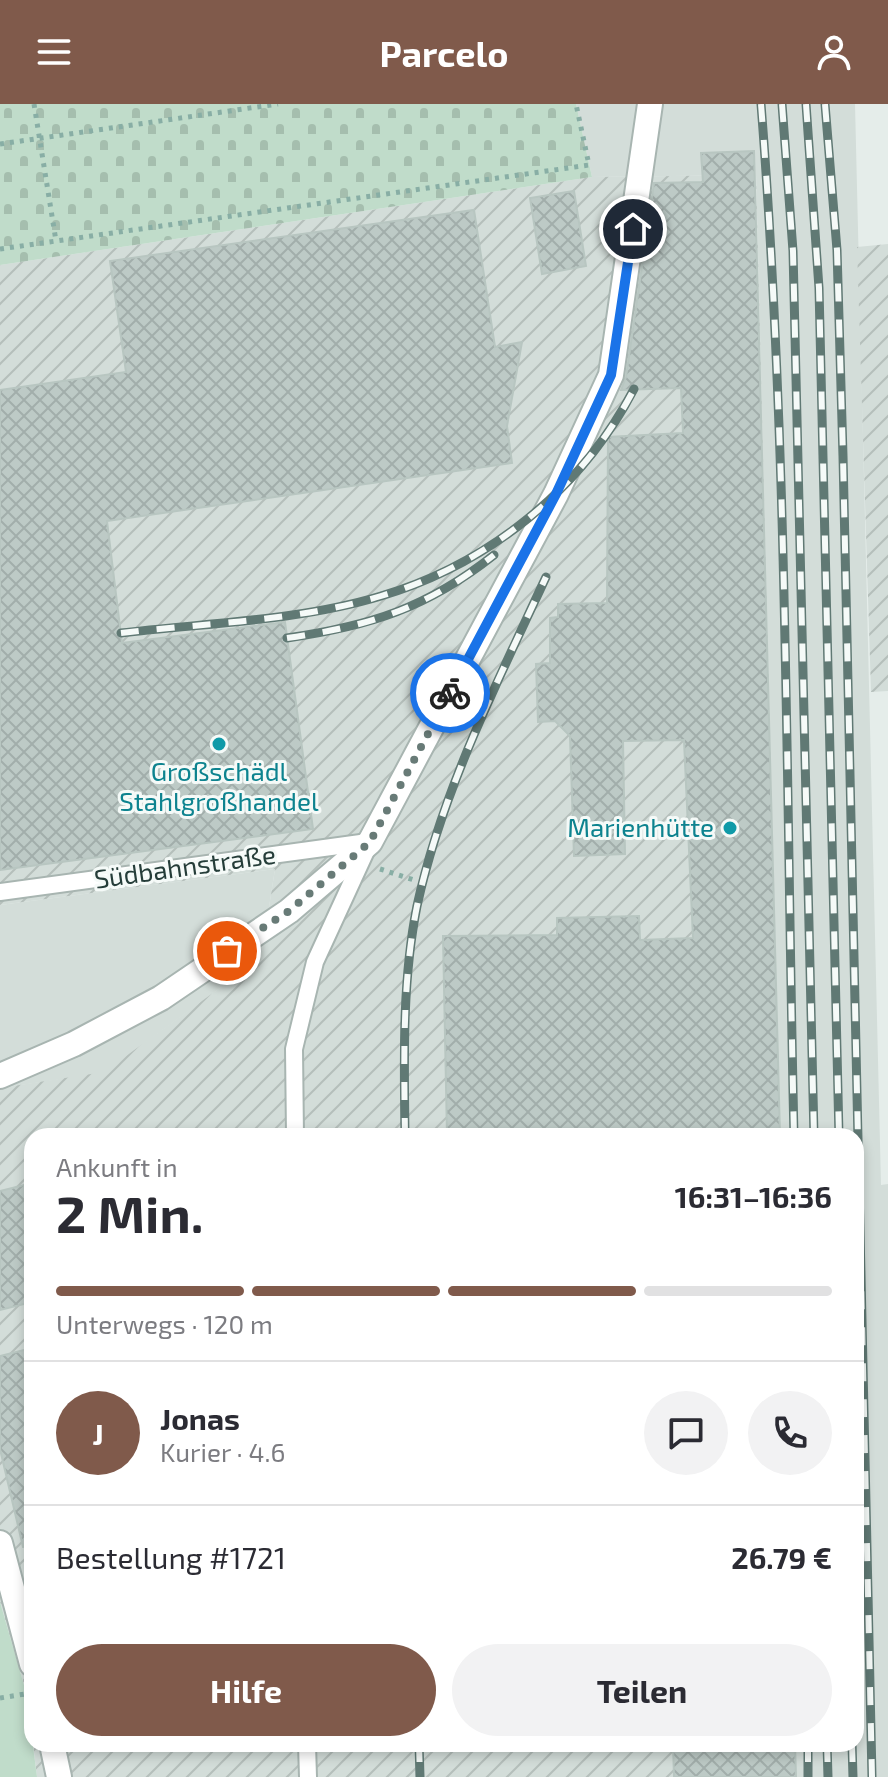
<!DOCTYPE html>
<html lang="de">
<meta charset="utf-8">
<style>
:root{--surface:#fff;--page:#f2f2f3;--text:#2b2b33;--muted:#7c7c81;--line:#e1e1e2;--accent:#805a4b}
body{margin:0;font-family:"Exo 2",sans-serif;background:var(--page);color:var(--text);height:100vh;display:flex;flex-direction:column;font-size:30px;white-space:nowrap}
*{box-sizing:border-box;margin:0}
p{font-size:26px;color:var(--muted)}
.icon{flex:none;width:44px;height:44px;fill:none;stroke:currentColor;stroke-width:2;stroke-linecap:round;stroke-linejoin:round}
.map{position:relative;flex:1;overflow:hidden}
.side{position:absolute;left:24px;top:1024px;width:840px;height:624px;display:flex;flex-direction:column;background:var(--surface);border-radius:24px;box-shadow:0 4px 12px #0003}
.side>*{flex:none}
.pin{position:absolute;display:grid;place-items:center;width:68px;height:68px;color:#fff;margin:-34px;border:4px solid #fff;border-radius:50%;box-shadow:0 2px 8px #0007}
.courier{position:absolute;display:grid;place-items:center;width:80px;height:80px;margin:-40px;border:6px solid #1a73e8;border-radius:50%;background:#fff;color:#222;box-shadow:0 2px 10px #0007}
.summary em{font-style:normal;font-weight:700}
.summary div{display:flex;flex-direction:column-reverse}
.summary{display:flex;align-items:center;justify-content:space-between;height:136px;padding:0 32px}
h1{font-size:52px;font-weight:700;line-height:60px}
.bar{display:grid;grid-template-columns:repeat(4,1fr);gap:12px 8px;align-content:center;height:96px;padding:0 32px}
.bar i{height:10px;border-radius:6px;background:var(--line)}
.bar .current{background:var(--accent)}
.bar p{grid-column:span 4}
.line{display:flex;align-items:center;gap:20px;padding:0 32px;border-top:2px solid var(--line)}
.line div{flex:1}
.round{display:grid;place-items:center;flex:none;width:84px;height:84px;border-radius:42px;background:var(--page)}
.action{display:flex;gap:16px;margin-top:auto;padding:16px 32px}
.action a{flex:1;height:92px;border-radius:48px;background:var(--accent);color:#fff;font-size:32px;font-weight:700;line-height:92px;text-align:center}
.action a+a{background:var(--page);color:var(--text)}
header{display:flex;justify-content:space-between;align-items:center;height:104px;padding:0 32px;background:var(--accent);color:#fff;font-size:36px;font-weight:700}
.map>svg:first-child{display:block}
.built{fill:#d3ddd9}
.industrial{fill:url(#industrial-furrows)}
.cemetery{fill:url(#cemetery-stones)}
.garden{fill:#c0dcca}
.building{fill:url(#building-cross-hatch);stroke:#b8c6c1;stroke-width:2}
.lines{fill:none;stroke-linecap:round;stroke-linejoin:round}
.lane-casing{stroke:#a8b5b1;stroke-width:20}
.street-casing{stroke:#a8b5b1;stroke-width:28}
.path{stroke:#88aea5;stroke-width:5;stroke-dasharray:4 6;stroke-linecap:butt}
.lane{stroke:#fff;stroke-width:16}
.street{stroke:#fff;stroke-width:24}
.rail-casing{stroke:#607974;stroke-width:9}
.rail{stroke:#f5faf8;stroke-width:6;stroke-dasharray:18;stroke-linecap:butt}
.done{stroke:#687b77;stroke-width:8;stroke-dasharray:0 14.4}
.route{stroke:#1a73e8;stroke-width:10}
.culture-dot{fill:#0f9aa8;stroke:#f5faf8;stroke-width:3}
.labels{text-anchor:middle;stroke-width:6;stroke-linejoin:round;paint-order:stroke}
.culture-label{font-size:26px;fill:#0d838f;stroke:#f5faf8}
.street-label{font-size:26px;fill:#253d39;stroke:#f5faf8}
</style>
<header><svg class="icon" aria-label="menu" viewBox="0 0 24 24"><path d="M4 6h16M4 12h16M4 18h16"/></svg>Parcelo<svg class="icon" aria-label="person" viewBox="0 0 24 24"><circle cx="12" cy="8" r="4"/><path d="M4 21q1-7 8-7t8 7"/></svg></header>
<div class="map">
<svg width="888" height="1673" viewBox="0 0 888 1673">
<defs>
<pattern id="industrial-furrows" width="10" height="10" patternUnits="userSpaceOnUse" patternTransform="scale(2)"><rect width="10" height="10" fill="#d3ddd9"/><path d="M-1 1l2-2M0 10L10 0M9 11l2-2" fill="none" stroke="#b5bfbb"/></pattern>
<pattern id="cemetery-stones" width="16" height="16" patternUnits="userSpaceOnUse" patternTransform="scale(2)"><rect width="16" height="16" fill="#c0dcca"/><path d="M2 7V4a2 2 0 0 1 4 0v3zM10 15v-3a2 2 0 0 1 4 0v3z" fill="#a5beae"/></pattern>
<pattern id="building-cross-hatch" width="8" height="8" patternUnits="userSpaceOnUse" patternTransform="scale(2)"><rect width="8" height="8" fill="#bdcac6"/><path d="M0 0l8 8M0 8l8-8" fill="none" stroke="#a2aeab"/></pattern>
</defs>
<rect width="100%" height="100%" fill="#e5edea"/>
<path class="built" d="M 576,0 L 855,0 L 881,1081 L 888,1080 L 888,1673 L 796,1673 L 795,1640 L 856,1640 L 856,1032 L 780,1032 L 756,71 L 592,73 Z
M 275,765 L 261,854 L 104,969 L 0,984 L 0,801 Z"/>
<path class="industrial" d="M 756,71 L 780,1032 L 32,1032 L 32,1632 L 26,1588 L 0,1498 L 0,984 L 104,968 L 261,854 L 275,765 L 0,801 L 0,161 L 592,73 Z
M 888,140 L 888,587 L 871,588 L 857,143 Z
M 33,1640 L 795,1640 L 796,1673 L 37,1673 Z"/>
<path class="cemetery" d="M 0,0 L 576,0 L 592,73 L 0,161 Z"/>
<path class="garden" d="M 0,1498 L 26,1588 L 37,1673 L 0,1673 Z"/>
<path class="building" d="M 754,47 L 780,1032 L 447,1032 L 443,832 L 557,831 L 557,814 L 639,812 L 640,836 L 693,834 L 684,636 L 623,637 L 625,750 L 574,752 L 570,632 L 555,617 L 538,618 L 536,560 L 550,559 L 550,514 L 558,513 L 558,500 L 607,499 L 608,333 L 683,329 L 681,284 L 621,286 L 626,273 L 654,79 L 703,78 L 701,49 Z
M 574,87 L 586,162 L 542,170 L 530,94 Z
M 474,106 L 495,243 L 522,238 L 507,322 L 512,359 L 107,417 L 122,539 L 285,518 L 313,725 L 0,766 L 0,286 L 126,268 L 110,157 Z
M 32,1079 L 32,1198 L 0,1206 L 0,1087 Z
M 32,1244 L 32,1442 L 23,1443 L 0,1345 L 0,1252 Z
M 673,1640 L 795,1640 L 796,1673 L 674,1673 Z"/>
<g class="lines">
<g class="lane-casing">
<path id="lane" d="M 0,788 L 368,738
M 295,1032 L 294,945 L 315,858 L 366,747
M 307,1640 L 308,1673"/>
</g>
<g class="street-casing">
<path id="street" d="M 0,972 L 74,940 L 161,894 L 289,807 L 370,738 L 556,390 L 611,271 L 650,0
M 0,1439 L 32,1560
M 52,1640 L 59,1673"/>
</g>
<path class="path" d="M 34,0 L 56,137
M 0,40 L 278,0
M 0,145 L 589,61 L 576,0
M 380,765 L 417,777
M 0,1594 L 31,1589"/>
<use href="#lane" class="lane"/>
<use href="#street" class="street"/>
<g class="rail-casing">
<path id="rail" d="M 761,0 C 788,343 786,688 794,1032
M 782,0 L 793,147 L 814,1032
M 806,0 L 819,184 L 839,1032
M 825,0 L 837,146 L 843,352 L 872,1673
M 121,529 C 206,519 299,517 381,492 C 489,460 582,385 634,285
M 287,534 C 370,522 427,504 494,451
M 405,1032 C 404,955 402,877 417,802 C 442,687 497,579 546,473
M 419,1640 L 420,1673
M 808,1640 L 808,1673
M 827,1640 L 828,1673
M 852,1640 L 853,1673"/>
</g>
<use href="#rail" class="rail"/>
</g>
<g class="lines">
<path class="done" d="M 227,847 L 289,807 L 370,738 L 450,589"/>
<path class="route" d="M 450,589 L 556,390 L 611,271 L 633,125"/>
</g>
<g class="culture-dot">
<circle cx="219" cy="640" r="8"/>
<circle cx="730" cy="724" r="8"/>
</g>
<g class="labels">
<g class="culture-label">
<text x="219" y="677">Großschädl<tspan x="219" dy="30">Stahlgroßhandel</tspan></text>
<text x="714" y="733" text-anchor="end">Marienhütte</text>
</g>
<g class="street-label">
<text transform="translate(185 763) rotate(-8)" y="9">Südbahnstraße</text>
</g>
</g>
</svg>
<div class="pin" style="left:227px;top:847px;background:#ea580c"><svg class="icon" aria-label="bag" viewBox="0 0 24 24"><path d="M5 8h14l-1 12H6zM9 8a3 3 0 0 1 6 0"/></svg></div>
<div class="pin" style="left:633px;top:125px;background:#1f2937"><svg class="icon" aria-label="home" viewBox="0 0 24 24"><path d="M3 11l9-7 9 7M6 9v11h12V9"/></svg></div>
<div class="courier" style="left:450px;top:589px"><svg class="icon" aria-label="bike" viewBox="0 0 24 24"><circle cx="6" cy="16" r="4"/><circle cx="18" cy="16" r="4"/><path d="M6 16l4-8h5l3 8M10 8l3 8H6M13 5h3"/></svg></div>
<section class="side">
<div class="summary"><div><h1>2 Min.</h1><p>Ankunft in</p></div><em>16:31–16:36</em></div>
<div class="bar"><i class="current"></i><i class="current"></i><i class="current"></i><i></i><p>Unterwegs · 120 m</p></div>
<div class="line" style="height:144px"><b class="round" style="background:var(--accent);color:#fff">J</b><div><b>Jonas</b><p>Kurier · 4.6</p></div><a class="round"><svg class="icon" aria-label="chat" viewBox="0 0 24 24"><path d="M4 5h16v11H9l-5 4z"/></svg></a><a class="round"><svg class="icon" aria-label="phone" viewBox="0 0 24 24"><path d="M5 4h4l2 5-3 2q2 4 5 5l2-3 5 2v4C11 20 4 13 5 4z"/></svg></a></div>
<div class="line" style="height:104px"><div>Bestellung #1721</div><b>26.79 €</b></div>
<div class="action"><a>Hilfe</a><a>Teilen</a></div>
</section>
</div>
